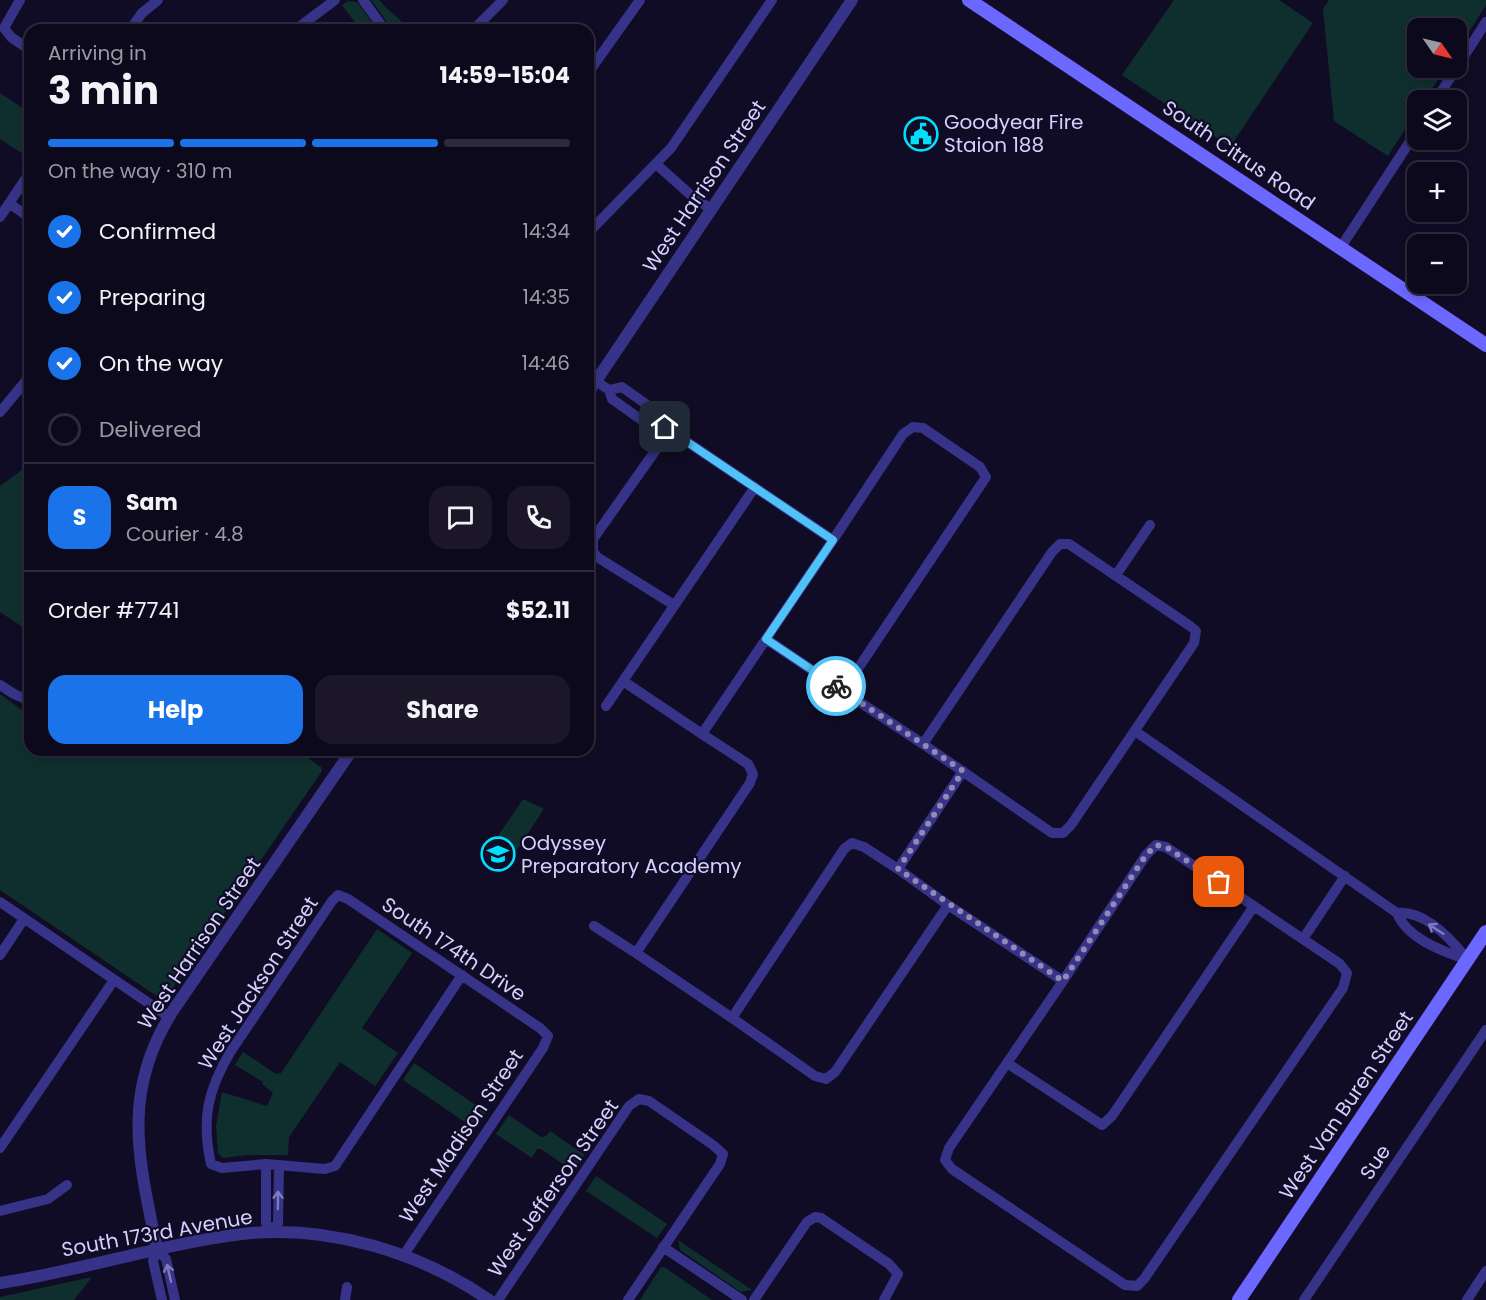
<!DOCTYPE html>
<meta charset="utf-8">
<style>
:root{--surface:#0d091c;--page:#1b1729;--text:#f1f3f6;--muted:#9a9aa3;--line:#2d2a3b;--accent:#1a73e8}
body{margin:0;font-family:Poppins,sans-serif;background:var(--page);color:var(--text);height:100vh;display:flex;flex-direction:column;font-size:22px;white-space:nowrap}
*{box-sizing:border-box;margin:0}
p{font-size:20px;color:var(--muted)}
.icon{flex:none;width:33px;height:33px;fill:none;stroke:currentColor;stroke-width:2;stroke-linecap:round;stroke-linejoin:round}
.map{position:relative;flex:1;overflow:hidden}
.sheet{position:absolute;left:24px;top:24px;width:570px;height:732px;display:flex;flex-direction:column;background:var(--surface);border-radius:18px;box-shadow:0 3px 9px #0003,0 0 0 2px var(--line)}
.sheet>*{flex:none}
.needle{width:39px;rotate:124deg}
.controls{position:absolute;left:1407px;top:18px;display:grid;gap:12px}
.controls a{display:grid;place-items:center;width:60px;height:60px;border-radius:12px;background:var(--surface);box-shadow:0 3px 9px #0003,0 0 0 2px var(--line);font-size:30px}
.pin{position:absolute;display:grid;place-items:center;width:51px;height:51px;color:#fff;margin:-26px;border-radius:12px;box-shadow:0 3px 9px #0006}
.courier{position:absolute;display:grid;place-items:center;width:60px;height:60px;margin:-30px;border:4px solid #4fc3f7;border-radius:50%;background:#fff;color:#222;box-shadow:0 2px 8px #0007}
.overview em{font-style:normal;font-weight:700}
.overview div{display:flex;flex-direction:column-reverse}
.overview{display:flex;align-items:center;justify-content:space-between;height:102px;padding:0 24px}
h1{font-size:39px;font-weight:700;line-height:45px}
.bar{display:grid;grid-template-columns:repeat(4,1fr);gap:9px 6px;align-content:center;height:72px;padding:0 24px}
.bar i{height:8px;border-radius:4px;background:var(--line)}
.bar .selected{background:var(--accent)}
.bar p{grid-column:span 4}
.line{display:flex;align-items:center;gap:15px;padding:0 24px;border-top:2px solid var(--line)}
.line div{flex:1}
.round{display:grid;place-items:center;flex:none;width:63px;height:63px;border-radius:18px;background:var(--page)}
ol{padding:0 24px;list-style:none}
li{display:flex;align-items:center;gap:18px;height:66px}
li p{margin-inline-start:auto}
li .icon{padding:6px;border-radius:50%;background:var(--accent);color:#fff;stroke-width:4}
li:last-child{color:var(--muted)}
li i{width:33px;height:33px;border:3px solid var(--line);border-radius:50%}
.button{display:flex;gap:12px;margin-top:auto;padding:12px 24px}
.button a{flex:1;height:69px;border-radius:18px;background:var(--accent);color:#fff;font-size:24px;font-weight:700;line-height:69px;text-align:center}
.button a+a{background:var(--page);color:var(--text)}
.map>svg:first-child{display:block}
.green{fill:#0f2f2e}
.lines{fill:none;stroke-linecap:round;stroke-linejoin:round}
.minor{stroke:#373388;stroke-width:10}
.tertiary{stroke:#373388;stroke-width:12}
.secondary{stroke:#6c67ff;stroke-width:14}
.oneway{stroke:#7f7abe}
.done{stroke:#918bb3;stroke-width:6;stroke-dasharray:0 10.8}
.route{stroke:#4fc3f7;stroke-width:8}
.labels{text-anchor:middle;stroke-width:4.5;stroke-linejoin:round;paint-order:stroke}
.poi-label{font-size:20px;fill:#d6d0ff;stroke:#110c25;text-anchor:start}
.street-label{font-size:20px;fill:#d6d0ff;stroke:#110c25}
</style>
<div class="map">
<svg width="1486" height="1300" viewBox="0 0 1486 1300">
<rect width="100%" height="100%" fill="#110c25"/>
<path class="green" d="M 371,0 L 379,0 C 389,12 400,18 409,30 L 393,30 Z
M 1174,0 L 1279,0 L 1313,23 L 1230,147 L 1122,75 Z
M 1329,0 L 1486,0 L 1486,5 L 1457,51 L 1456,28 L 1418,28 L 1418,68 L 1446,68 L 1424,100 L 1418,100 L 1417,111 L 1388,156 L 1334,121 L 1323,9 Z
M 348,1 L 357,2 L 378,30 L 361,30 L 342,5 Z
M 0,93 L 30,113 L 29,158 L 0,139 Z
M 30,464 L 30,632 L 0,612 L 0,486 Z
M 0,694 L 22,710 L 30,712 L 30,750 L 296,750 L 321,767 L 322,771 L 166,998 L 161,999 L 0,890 Z
M 523,799 L 544,809 L 515,853 L 498,836 Z
M 377,929 L 412,953 L 362,1028 L 398,1053 L 375,1086 L 340,1062 L 289,1137 L 288,1155 L 247,1155 L 223,1158 L 218,1153 L 216,1126 L 222,1092 L 267,1106 L 273,1093 L 262,1084 L 263,1082 L 235,1065 L 243,1052 L 276,1074 L 281,1073 Z
M 414,1063 L 486,1112 L 475,1129 L 403,1080 Z
M 509,1115 L 541,1137 L 546,1136 L 550,1131 L 585,1155 L 573,1171 L 541,1149 L 537,1149 L 532,1158 L 496,1134 Z
M 596,1176 L 667,1224 L 657,1238 L 586,1191 Z
M 678,1240 L 752,1290 L 741,1292 L 680,1250 Z
M 661,1267 L 664,1267 L 712,1300 L 640,1300 Z
M 92,1277 L 74,1300 L 0,1300 L 0,1297 Z"/>
<g class="lines">
<path class="minor" d="M 20,0 L 4,28 L 11,37 L 30,50
M 363,0 L 385,30
M 130,30 L 142,13 L 158,0
M 295,30 L 335,0
M 473,30 L 503,0
M 588,73 L 640,0
M 1436,100 L 1486,22
M 656,164 L 693,197 L 711,209
M 9,203 L 30,218
M 0,217 L 30,172
M 588,233 L 671,148 L 772,0
M 1341,247 L 1418,129
M 596,381 L 609,390 L 612,399 L 654,429 L 665,427 L 833,540 L 903,434 L 913,427 L 923,428 L 980,467 L 986,477 L 843,691 L 766,639 L 833,540
M 609,390 L 622,387 L 664,417 L 665,427
M 0,412 L 30,376
M 670,430 L 593,539 L 593,551 L 597,557 L 674,605
M 1116,575 L 1150,525
M 0,685 L 14,694 L 30,701
M 843,691 L 923,744 L 1052,552 L 1060,544 L 1069,544 L 1190,626 L 1196,631 L 1194,643 L 1071,825 L 1063,833 L 1052,833 L 923,744
M 606,706 L 623,681
M 1135,731 L 1397,913 C 1407,939 1443,951 1467,960
M 702,734 L 623,681 L 755,487
M 0,902 L 169,1017
M 948,905 L 1063,981 L 1146,855 L 1156,845 L 1166,847 L 1340,964 L 1347,973 L 1343,988 L 1144,1279 L 1137,1286 L 1125,1285 L 952,1169 L 945,1160 L 949,1148 L 1063,981
M 1397,913 C 1424,910 1451,939 1466,958
M 594,926 L 636,953 L 750,783 L 753,774 L 748,764 L 702,734 L 766,639
M 1303,939 L 1345,876
M 636,953 L 732,1018 L 844,849 L 852,843 L 864,847 L 898,869 L 963,771
M 0,955 L 24,919
M 732,1018 L 815,1076 L 826,1079 L 835,1072 L 948,905 L 898,869
M 1007,1063 L 1102,1125 L 1112,1116 L 1254,906
M 0,1148 L 114,980
M 266,1164 L 266,1223 L 271,1232 L 278,1223 L 279,1165
M 0,1211 L 48,1199 L 67,1185
M 663,1247 L 742,1300
M 403,1256 L 543,1048 L 548,1036 L 540,1028 L 348,899 L 338,895 L 332,901 L 231,1051 C 208,1089 201,1119 211,1164 L 222,1168 L 266,1164 L 325,1169 L 335,1166 L 462,975
M 162,1300 L 153,1261 L 157,1249 L 166,1259 L 175,1300
M 345,1300 L 347,1287
M 498,1300 L 629,1106 L 639,1099 L 649,1101 L 713,1145 L 723,1154 L 720,1164 L 628,1300
M 754,1300 L 807,1222 L 815,1217 L 821,1218 L 889,1264 L 898,1274 L 884,1300
M 1304,1300 L 1486,1030
M 1467,1300 L 1486,1271"/>
<path class="tertiary" d="M 588,393 L 852,0
M 157,1249 C 139,1160 120,1092 174,1009 L 352,750
M 0,1283 C 81,1271 160,1244 242,1234 C 327,1224 420,1252 489,1300"/>
<path class="secondary" d="M 969,0 L 1486,345
M 1239,1300 L 1486,932"/>
</g>
<defs><path id="oneway-shaft" d="M-6 0H5M1.5-3L5.5 0L1.5 3" fill="none" stroke-width="1.6" stroke-linecap="round" stroke-linejoin="round" transform="scale(1.5)"/></defs>
<g class="oneway">
<use href="#oneway-shaft" transform="translate(1436 929) rotate(-147)"/>
<use href="#oneway-shaft" transform="translate(278 1200) rotate(-89)"/>
<use href="#oneway-shaft" transform="translate(169 1273) rotate(-103)"/>
</g>
<g class="lines">
<path class="done" d="M 836,686 L 963,771 L 898,869 L 1063,981 L 1146,855 L 1156,845 L 1166,847 L 1219,882"/>
<path class="route" d="M 665,427 L 833,540 L 766,639 L 836,686"/>
</g>
<defs>
<g id="civic-ring" transform="scale(1.725)"><circle r="9.5" fill="#110c25" stroke="#00dffb" stroke-width="1.5"/><path d="M-.6-6.5H3V-4.5H.6V-3L4-1V1h2V6H-6V1h2V-1L-.6-3ZM-1.2 2.5V6h2.4V2.5Z" fill="#00dffb"/></g>
<g id="school-ring" transform="scale(1.725)"><circle r="9.5" fill="#110c25" stroke="#00dffb" stroke-width="1.5"/><path d="M0-5L7-2L0 1L-7-2ZM-4 1L0 2.5L4 1V4Q0 6-4 4Z" fill="#00dffb"/></g>
</defs>
<g fill-rule="evenodd">
<use href="#civic-ring" x="921" y="134"/>
<use href="#school-ring" x="498" y="854"/>
</g>
<g class="labels">
<g class="poi-label">
<text x="944" y="129">Goodyear Fire<tspan x="944" dy="23">Staion 188</tspan></text>
<text x="521" y="850">Odyssey<tspan x="521" dy="23">Preparatory Academy</tspan></text>
</g>
<g class="street-label">
<text transform="translate(1239 155) rotate(34)" y="7">South Citrus Road</text>
<text transform="translate(704 186) rotate(-56)" y="7">West Harrison Street</text>
<text transform="translate(199 943) rotate(-56)" y="7">West Harrison Street</text>
<text transform="translate(454 949) rotate(34)" y="7">South 174th Drive</text>
<text transform="translate(258 983) rotate(-57)" y="7">West Jackson Street</text>
<text transform="translate(1346 1105) rotate(-56)" y="7">West Van Buren Street</text>
<text transform="translate(461 1136) rotate(-56)" y="7">West Madison Street</text>
<text transform="translate(1375 1162) rotate(-56)" y="7">Sue</text>
<text transform="translate(553 1188) rotate(-55)" y="7">West Jefferson Street</text>
<text transform="translate(157 1233) rotate(-10)" y="7">South 173rd Avenue</text>
</g>
</g>
</svg>
<div class="controls">
<a><svg class="needle" viewBox="-14 -14 28 28"><path d="M0-13l5 13h-10z" fill="#e53935"/><path d="M0 13l5-13h-10z" fill="#9a9aa3"/></svg></a>
<a><svg class="icon" aria-label="layers" viewBox="0 0 24 24"><path d="M12 4l9 5-9 5-9-5zM3 14l9 5 9-5"/></svg></a>
<a>+</a>
<a>−</a>
</div>
<div class="pin" style="left:1219px;top:882px;background:#ea580c"><svg class="icon" aria-label="bag" viewBox="0 0 24 24"><path d="M5 8h14l-1 12H6zM9 8a3 3 0 0 1 6 0"/></svg></div>
<div class="pin" style="left:665px;top:427px;background:#1f2937"><svg class="icon" aria-label="home" viewBox="0 0 24 24"><path d="M3 11l9-7 9 7M6 9v11h12V9"/></svg></div>
<div class="courier" style="left:836px;top:686px"><svg class="icon" aria-label="bike" viewBox="0 0 24 24"><circle cx="6" cy="16" r="4"/><circle cx="18" cy="16" r="4"/><path d="M6 16l4-8h5l3 8M10 8l3 8H6M13 5h3"/></svg></div>
<section class="sheet">
<div class="overview"><div><h1>3 min</h1><p>Arriving in</p></div><em>14:59–15:04</em></div>
<div class="bar"><i class="selected"></i><i class="selected"></i><i class="selected"></i><i></i><p>On the way · 310 m</p></div>
<ol>
<li><svg class="icon" aria-label="check" viewBox="0 0 24 24"><path d="M5 12l5 5 9-10"/></svg>Confirmed<p>14:34</p></li>
<li><svg class="icon" aria-label="check" viewBox="0 0 24 24"><path d="M5 12l5 5 9-10"/></svg>Preparing<p>14:35</p></li>
<li><svg class="icon" aria-label="check" viewBox="0 0 24 24"><path d="M5 12l5 5 9-10"/></svg>On the way<p>14:46</p></li>
<li><i></i>Delivered</li>
</ol>
<div class="line" style="height:108px"><b class="round" style="background:var(--accent);color:#fff">S</b><div><b>Sam</b><p>Courier · 4.8</p></div><a class="round"><svg class="icon" aria-label="chat" viewBox="0 0 24 24"><path d="M4 5h16v11H9l-5 4z"/></svg></a><a class="round"><svg class="icon" aria-label="phone" viewBox="0 0 24 24"><path d="M5 4h4l2 5-3 2q2 4 5 5l2-3 5 2v4C11 20 4 13 5 4z"/></svg></a></div>
<div class="line" style="height:78px"><div>Order #7741</div><b>$52.11</b></div>
<div class="button"><a>Help</a><a>Share</a></div>
</section>
</div>
